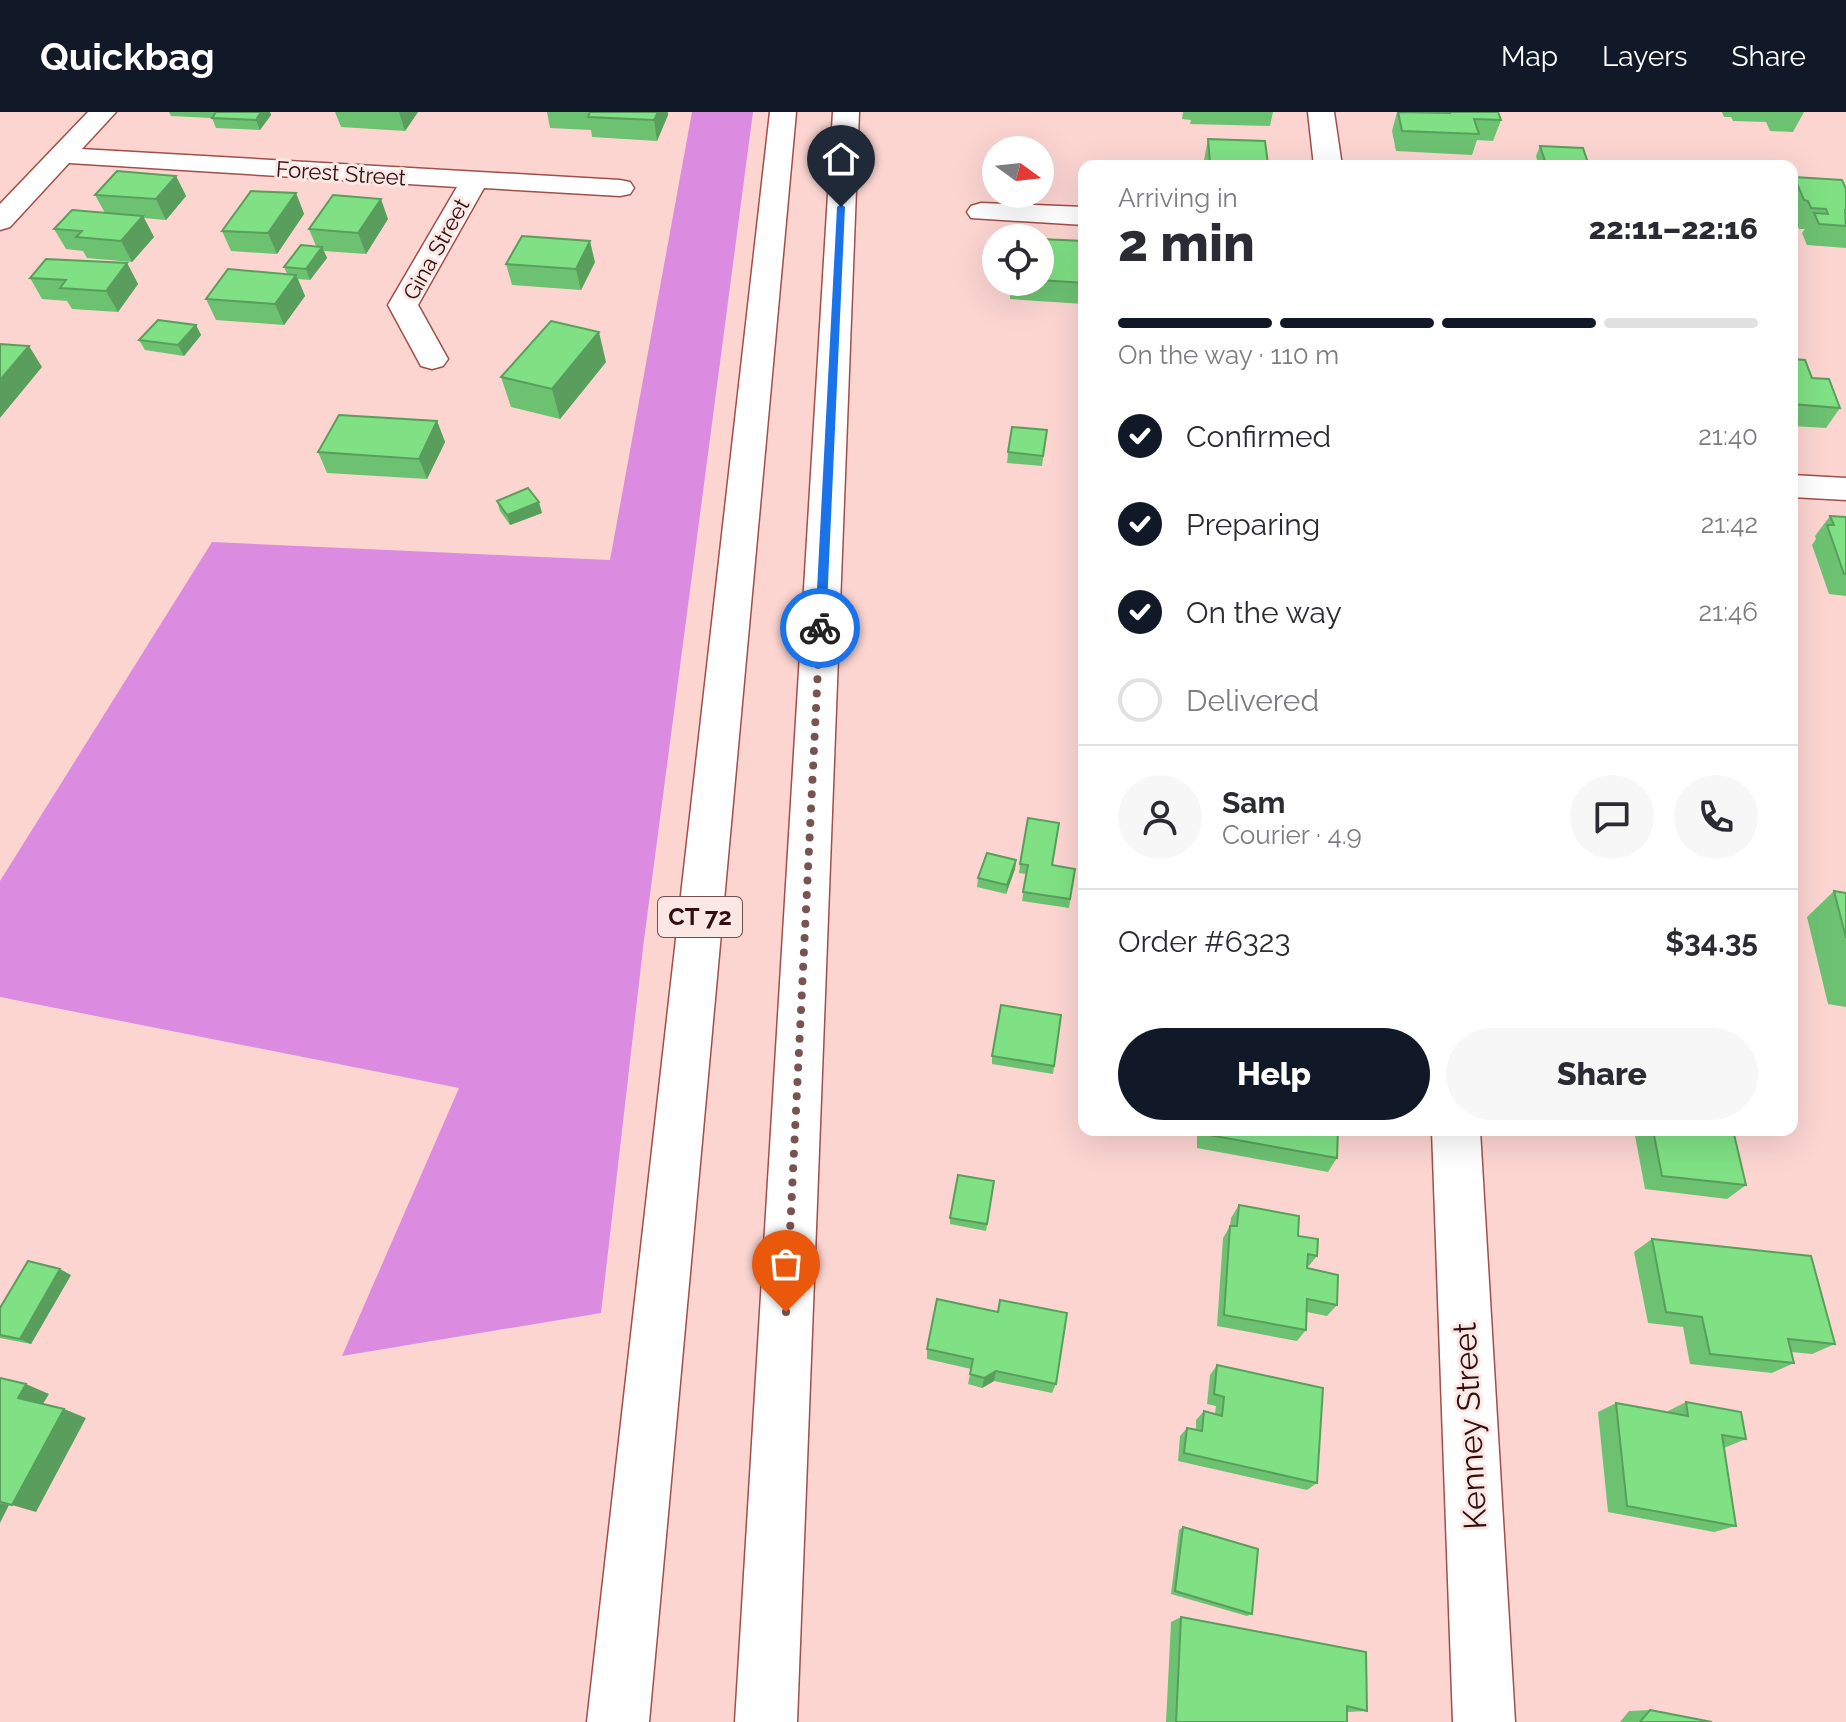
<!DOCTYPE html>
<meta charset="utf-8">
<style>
:root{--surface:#fff;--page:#f7f7f7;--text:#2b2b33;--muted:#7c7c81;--line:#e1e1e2;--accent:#111827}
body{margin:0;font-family:Raleway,sans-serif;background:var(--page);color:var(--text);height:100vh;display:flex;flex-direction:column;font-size:30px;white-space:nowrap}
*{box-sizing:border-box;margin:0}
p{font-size:26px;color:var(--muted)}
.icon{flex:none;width:44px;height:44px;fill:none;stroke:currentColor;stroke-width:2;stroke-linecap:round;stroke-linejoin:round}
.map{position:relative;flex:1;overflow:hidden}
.sheet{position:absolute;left:1078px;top:48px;width:720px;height:976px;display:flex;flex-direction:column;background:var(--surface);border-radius:16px;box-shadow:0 8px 32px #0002}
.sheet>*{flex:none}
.needle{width:52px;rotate:105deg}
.buttons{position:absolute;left:982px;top:24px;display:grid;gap:16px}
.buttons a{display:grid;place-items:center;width:72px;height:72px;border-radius:50%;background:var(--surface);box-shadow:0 8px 32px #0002;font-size:40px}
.pin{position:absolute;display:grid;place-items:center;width:68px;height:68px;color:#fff;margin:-82px -34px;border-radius:50% 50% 50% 0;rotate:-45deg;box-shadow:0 0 8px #0007}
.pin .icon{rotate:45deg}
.courier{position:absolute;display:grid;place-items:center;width:80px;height:80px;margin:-40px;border:6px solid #1a73e8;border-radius:50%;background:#fff;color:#222;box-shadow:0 2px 10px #0007}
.overview em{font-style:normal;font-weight:800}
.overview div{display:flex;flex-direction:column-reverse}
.overview{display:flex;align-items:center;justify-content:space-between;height:136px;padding:0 40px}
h1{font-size:52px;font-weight:800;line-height:60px}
.bar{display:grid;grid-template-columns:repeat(4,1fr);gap:12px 8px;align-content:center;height:96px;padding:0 40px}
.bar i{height:10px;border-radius:6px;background:var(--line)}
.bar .current{background:var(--accent)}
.bar p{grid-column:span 4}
.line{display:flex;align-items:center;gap:20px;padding:0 40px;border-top:2px solid var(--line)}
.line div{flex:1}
.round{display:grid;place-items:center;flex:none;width:84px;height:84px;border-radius:42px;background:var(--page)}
ol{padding:0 40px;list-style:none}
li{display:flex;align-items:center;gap:24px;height:88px}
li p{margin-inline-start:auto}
li .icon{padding:8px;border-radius:50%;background:var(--accent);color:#fff;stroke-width:4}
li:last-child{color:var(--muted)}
li i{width:44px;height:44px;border:4px solid var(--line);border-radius:50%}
.action{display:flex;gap:16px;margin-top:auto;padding:16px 40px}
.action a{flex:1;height:92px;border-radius:48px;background:var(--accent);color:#fff;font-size:32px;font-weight:800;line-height:92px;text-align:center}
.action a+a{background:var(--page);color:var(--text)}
header{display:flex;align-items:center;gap:48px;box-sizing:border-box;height:112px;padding:0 40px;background:var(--accent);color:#fff}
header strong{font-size:38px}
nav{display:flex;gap:44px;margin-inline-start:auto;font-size:28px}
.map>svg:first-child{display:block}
.green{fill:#db8ce0}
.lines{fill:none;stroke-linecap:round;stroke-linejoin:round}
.street-casing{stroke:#a04f4a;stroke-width:3}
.secondary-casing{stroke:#a04f4a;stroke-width:3}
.highway-casing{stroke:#a04f4a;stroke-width:3}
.street{fill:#fff;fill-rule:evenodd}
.secondary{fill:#fff;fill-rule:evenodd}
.highway{fill:#fff;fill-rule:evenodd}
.wall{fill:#6dc272}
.shaded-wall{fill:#599e5c}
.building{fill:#7fe184;stroke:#599e5c;stroke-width:2}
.route{fill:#1a73e8}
.done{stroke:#775452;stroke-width:8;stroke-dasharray:0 14.4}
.labels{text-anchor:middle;stroke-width:6;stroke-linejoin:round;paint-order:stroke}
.far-street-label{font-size:22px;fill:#300f0e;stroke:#fbe8e5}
.shield{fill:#fbe8e5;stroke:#6d504e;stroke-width:2}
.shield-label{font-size:24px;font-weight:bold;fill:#300f0e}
.near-street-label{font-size:32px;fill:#300f0e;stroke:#fbe8e5}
</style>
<header>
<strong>Quickbag</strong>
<nav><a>Map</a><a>Layers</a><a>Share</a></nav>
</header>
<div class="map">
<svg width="1846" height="1610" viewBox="0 0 1846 1610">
<rect width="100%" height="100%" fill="#fcd5d1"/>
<path class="green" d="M 692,0 L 753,0 L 644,828 L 601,1201 L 342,1244 L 459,976 L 0,885 L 0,769 L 212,430 L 610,448 Z"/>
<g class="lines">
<g class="street-casing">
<path id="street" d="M 1308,0 L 1334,0 L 1342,54 L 1314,54 Z
M 63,36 L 620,68 L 630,70 L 634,76 L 630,82 L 620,84 L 484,76 L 418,193 L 448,247 L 443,254 L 432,257 L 421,254 L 388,193 L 457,75 L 53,50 L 49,44 L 53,38 Z
M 981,91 L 1084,95 L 1084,113 L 971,106 L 967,100 L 971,94 Z
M 1792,363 L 1846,366 L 1846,388 L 1792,385 Z
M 1432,1018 L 1480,1018 L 1515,1610 L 1453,1610 Z"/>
</g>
<g class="secondary-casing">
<path id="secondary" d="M 88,0 L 116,0 L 10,115 L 0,118 L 0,92 Z"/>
</g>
<g class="highway-casing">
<path id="highway" d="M 770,0 L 796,0 L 649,1610 L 587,1610 Z
M 833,0 L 859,0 L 797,1610 L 735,1610 Z"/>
</g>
<use href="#street" class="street"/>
<use href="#secondary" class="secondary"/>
<use href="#highway" class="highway"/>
</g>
<path class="wall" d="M 169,0 L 270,0 L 271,3 L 260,18 L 216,16 L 212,6 L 171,4 Z
M 335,0 L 418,0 L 405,19 L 341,15 Z
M 547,0 L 668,0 L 668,3 L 657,29 L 592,25 L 591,18 L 550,16 Z
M 1183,0 L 1273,0 L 1270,14 L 1190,12 L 1191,8 L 1182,7 Z
M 1397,0 L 1445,1 L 1445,0 L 1498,0 L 1501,8 L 1493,29 L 1477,28 L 1472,43 L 1396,39 L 1392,19 Z
M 1722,0 L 1804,0 L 1793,20 L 1770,19 L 1766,10 L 1733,9 L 1731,5 L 1724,5 Z
M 1208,27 L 1268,52 L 1268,54 L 1205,54 L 1204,48 Z
M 1540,34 L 1589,54 L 1539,54 L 1536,44 Z
M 176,64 L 186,84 L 166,108 L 144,106 L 154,125 L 132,150 L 87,146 L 83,139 L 66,137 L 54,117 L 105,101 L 95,83 Z
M 1794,65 L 1846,77 L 1846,136 L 1807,133 L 1802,121 L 1805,117 L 1799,117 L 1796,109 L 1792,109 L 1792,68 Z
M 296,81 L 304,102 L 277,142 L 231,139 L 222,119 Z
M 388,107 L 366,142 L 324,139 L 327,146 L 310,168 L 298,167 L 305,184 L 284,213 L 216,208 L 206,187 L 287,162 L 284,155 L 316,134 L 309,117 Z
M 1040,127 L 1084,129 L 1083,192 L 1010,187 L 1011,170 L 1040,170 Z
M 595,150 L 581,178 L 512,173 L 506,152 Z
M 127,151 L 138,172 L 118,200 L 72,197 L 67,189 L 42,187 L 30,166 Z
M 196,213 L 201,223 L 184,244 L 145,238 L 139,228 Z
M 1792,247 L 1840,296 L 1826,316 L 1792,314 Z
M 606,250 L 560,307 L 511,295 L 501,265 Z
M 437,309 L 445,330 L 427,367 L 327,361 L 318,340 Z
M 1047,318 L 1042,354 L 1007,351 L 1008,340 Z
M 497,389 L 542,401 L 510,413 L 500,399 Z
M 1830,404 L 1846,405 L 1846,484 L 1829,482 L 1812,433 L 1816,427 L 1815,424 Z
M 1016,748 L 1015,757 L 1006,782 L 977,775 L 978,766 Z
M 1020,752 L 1052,753 L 1075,757 L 1069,796 L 1022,789 L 1026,762 L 1019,761 Z
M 1834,779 L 1846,781 L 1846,895 L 1828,892 L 1807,805 Z
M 1061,903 L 1053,962 L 992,952 L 992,944 Z
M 1183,1018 L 1338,1018 L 1337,1046 L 1328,1060 L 1197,1036 L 1197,1020 Z
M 1634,1018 L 1733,1018 L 1746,1073 L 1727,1087 L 1645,1077 Z
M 994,1069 L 986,1119 L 950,1112 L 950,1106 Z
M 1239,1093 L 1298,1124 L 1317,1144 L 1307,1156 L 1337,1193 L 1327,1204 L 1307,1200 L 1306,1218 L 1297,1229 L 1217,1214 L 1223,1126 L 1230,1114 L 1231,1106 Z
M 1652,1127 L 1835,1232 L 1812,1242 L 1791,1240 L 1794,1251 L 1772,1261 L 1690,1252 L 1683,1215 L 1648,1211 L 1634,1140 Z
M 71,1163 L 31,1232 L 0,1226 L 0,1196 Z
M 937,1187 L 1056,1272 L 1052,1281 L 994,1269 L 982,1276 L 968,1272 L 971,1257 L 927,1247 L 927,1237 Z
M 1217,1253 L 1317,1371 L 1307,1378 L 1178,1349 L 1180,1324 L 1187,1316 L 1196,1318 L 1196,1308 L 1204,1299 L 1215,1302 L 1216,1294 L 1207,1292 L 1210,1263 Z
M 1686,1290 L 1746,1327 L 1724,1336 L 1736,1414 L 1714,1420 L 1608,1400 L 1598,1300 L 1616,1291 L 1666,1300 Z
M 1183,1415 L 1252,1502 L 1247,1504 L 1171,1482 L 1179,1418 Z
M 1181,1505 L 1367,1599 L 1347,1600 L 1347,1610 L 1166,1610 L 1171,1510 Z
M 1650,1598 L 1712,1610 L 1620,1610 L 1629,1599 Z"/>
<path class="shaded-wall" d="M 261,0 L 270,0 L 271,3 L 260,18 L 256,8 Z
M 399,0 L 418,0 L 405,19 Z
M 658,0 L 668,0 L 668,3 L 657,29 L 654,8 Z
M 176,64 L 186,84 L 166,108 L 156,87 Z
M 296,81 L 304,102 L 277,142 L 268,121 Z
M 381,87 L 388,107 L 366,142 L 358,121 Z
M 143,104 L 154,125 L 132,150 L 121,129 Z
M 590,129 L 595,150 L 581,178 L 576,157 Z
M 322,135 L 327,146 L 310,168 L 306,157 Z
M 127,151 L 138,172 L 118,200 L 106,179 Z
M 296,163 L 305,184 L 284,213 L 275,192 Z
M 196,213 L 201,223 L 184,244 L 178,233 Z
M 599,220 L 606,250 L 560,307 L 552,277 Z
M 29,234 L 42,255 L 0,306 L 0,268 Z
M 437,309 L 445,330 L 427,367 L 419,347 Z
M 539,390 L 542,401 L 510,413 L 507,403 Z
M 1016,748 L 1015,757 L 1006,782 L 1007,773 Z
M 60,1157 L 71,1163 L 31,1232 L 20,1227 Z
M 996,1259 L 994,1269 L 982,1276 L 984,1266 Z
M 26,1272 L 49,1282 L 41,1295 L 18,1286 Z
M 64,1297 L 86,1306 L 36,1400 L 12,1393 Z
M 0,1391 L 9,1393 L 0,1411 Z"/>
<path class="building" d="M 216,0 L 261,0 L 256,8 L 212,6 Z
M 590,0 L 658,0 L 654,8 L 588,5 Z
M 1398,0 L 1450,1 L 1450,0 L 1498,0 L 1501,8 L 1474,7 L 1479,22 L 1402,19 Z
M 1208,27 L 1265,29 L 1268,52 L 1210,50 Z
M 1540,34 L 1583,36 L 1589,54 L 1546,52 Z
M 1410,52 L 1449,54 L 1411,54 Z
M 117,59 L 176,64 L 156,87 L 95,83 Z
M 1794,65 L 1842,68 L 1846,77 L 1846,98 L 1845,98 L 1846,114 L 1819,112 L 1814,101 L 1828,102 L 1826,97 L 1811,96 L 1808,89 L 1804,88 Z
M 251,79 L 296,81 L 268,121 L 222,119 Z
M 333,83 L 381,87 L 358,121 L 309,117 Z
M 72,98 L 143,104 L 121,129 L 76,125 L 82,119 L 54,117 Z
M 522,124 L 590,129 L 576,157 L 506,152 Z
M 1040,127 L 1084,129 L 1084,171 L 1040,168 Z
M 301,133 L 322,135 L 306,157 L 284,155 Z
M 46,147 L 127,151 L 106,179 L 60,176 L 66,168 L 30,166 Z
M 228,157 L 296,163 L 275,192 L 206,187 Z
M 158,208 L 196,213 L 178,233 L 139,228 Z
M 551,209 L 599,220 L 552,277 L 501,265 Z
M 0,232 L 29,234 L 0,268 Z
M 1792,247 L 1805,248 L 1812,266 L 1829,267 L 1840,296 L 1792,292 Z
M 339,303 L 437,309 L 419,347 L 318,340 Z
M 1012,315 L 1047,318 L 1043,344 L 1008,340 Z
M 528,376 L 539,390 L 507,403 L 497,389 Z
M 1830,404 L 1846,405 L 1846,462 L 1844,462 L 1827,413 L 1834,413 Z
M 1028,706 L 1059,711 L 1052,753 L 1075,757 L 1070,787 L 1023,780 L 1028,753 L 1020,752 Z
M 987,741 L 1016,748 L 1007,773 L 978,766 Z
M 1834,779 L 1846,781 L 1846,826 Z
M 1001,893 L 1061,903 L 1054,954 L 992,944 Z
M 1203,1018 L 1338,1018 L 1337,1046 L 1203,1022 Z
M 1653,1018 L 1733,1018 L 1746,1073 L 1662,1064 Z
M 958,1063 L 994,1069 L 987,1112 L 950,1106 Z
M 1239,1093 L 1299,1104 L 1298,1124 L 1318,1127 L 1317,1144 L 1308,1142 L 1307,1156 L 1338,1163 L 1337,1193 L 1307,1187 L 1306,1218 L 1224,1203 L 1230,1114 L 1237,1114 Z
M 1652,1127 L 1811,1144 L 1835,1232 L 1788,1227 L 1794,1251 L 1710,1242 L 1702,1205 L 1666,1200 Z
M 28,1149 L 60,1157 L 20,1227 L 0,1223 L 0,1196 Z
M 937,1187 L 998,1200 L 1000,1188 L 1067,1201 L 1056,1272 L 996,1259 L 984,1266 L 970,1262 L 973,1247 L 927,1237 Z
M 1217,1253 L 1323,1276 L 1317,1371 L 1184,1341 L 1187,1316 L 1202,1319 L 1204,1299 L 1222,1304 L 1224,1285 L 1214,1282 Z
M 0,1266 L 26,1272 L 18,1286 L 64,1297 L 12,1393 L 0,1390 Z
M 1686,1290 L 1741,1300 L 1746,1327 L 1722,1323 L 1736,1414 L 1627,1394 L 1616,1291 L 1688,1304 Z
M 1183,1415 L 1258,1437 L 1252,1502 L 1175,1479 Z
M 1181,1505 L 1366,1540 L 1367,1599 L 1347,1594 L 1347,1610 L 1176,1610 Z
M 1650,1598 L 1712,1610 L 1640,1610 Z"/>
<path class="route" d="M 841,92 L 845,95 L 826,516 L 820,520 L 815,516 L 837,95 Z"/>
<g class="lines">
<path class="done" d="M 786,1200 L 820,516"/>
</g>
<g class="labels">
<g class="far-street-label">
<text transform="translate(341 61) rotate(4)" y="8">Forest Street</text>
<text transform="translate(436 137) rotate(-61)" y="8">Gina Street</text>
</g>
<rect class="shield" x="658" y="785" width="84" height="40" rx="6"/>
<g class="shield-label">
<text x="700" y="813">CT 72</text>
</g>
<g class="near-street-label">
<text transform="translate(1470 1314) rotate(-93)" y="11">Kenney Street</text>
</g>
</g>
</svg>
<div class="buttons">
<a><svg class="needle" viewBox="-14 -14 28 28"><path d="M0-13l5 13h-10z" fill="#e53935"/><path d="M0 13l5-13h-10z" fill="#7c7c81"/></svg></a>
<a><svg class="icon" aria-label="locate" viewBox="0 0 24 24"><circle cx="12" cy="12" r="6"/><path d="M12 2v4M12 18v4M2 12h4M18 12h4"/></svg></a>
</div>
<div class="pin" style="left:786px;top:1200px;background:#ea580c"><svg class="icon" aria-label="bag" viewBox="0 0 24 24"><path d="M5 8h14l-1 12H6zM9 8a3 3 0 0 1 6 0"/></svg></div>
<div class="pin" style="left:841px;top:95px;background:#1f2937"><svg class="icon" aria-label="home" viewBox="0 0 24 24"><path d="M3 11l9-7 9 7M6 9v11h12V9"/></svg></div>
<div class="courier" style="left:820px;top:516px"><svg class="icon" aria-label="bike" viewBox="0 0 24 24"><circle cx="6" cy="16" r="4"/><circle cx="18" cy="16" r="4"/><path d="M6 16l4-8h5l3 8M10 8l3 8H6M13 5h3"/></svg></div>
<section class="sheet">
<div class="overview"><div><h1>2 min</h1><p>Arriving in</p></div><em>22:11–22:16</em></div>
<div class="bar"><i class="current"></i><i class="current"></i><i class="current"></i><i></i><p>On the way · 110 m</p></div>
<ol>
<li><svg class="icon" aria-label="check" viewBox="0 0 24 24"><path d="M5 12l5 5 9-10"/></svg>Confirmed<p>21:40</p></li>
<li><svg class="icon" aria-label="check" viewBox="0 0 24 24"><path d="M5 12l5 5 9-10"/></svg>Preparing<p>21:42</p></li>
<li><svg class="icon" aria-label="check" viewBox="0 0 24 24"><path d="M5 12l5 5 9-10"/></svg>On the way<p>21:46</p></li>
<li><i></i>Delivered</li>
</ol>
<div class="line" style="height:144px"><a class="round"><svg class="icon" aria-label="person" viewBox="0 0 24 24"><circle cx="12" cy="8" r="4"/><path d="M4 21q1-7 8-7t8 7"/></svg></a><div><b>Sam</b><p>Courier · 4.9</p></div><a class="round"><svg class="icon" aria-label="chat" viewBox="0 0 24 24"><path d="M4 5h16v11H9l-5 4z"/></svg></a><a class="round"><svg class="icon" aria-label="phone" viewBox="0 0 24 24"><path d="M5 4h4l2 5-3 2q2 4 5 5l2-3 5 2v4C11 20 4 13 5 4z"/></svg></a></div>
<div class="line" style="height:104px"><div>Order #6323</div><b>$34.35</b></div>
<div class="action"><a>Help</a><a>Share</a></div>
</section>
</div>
